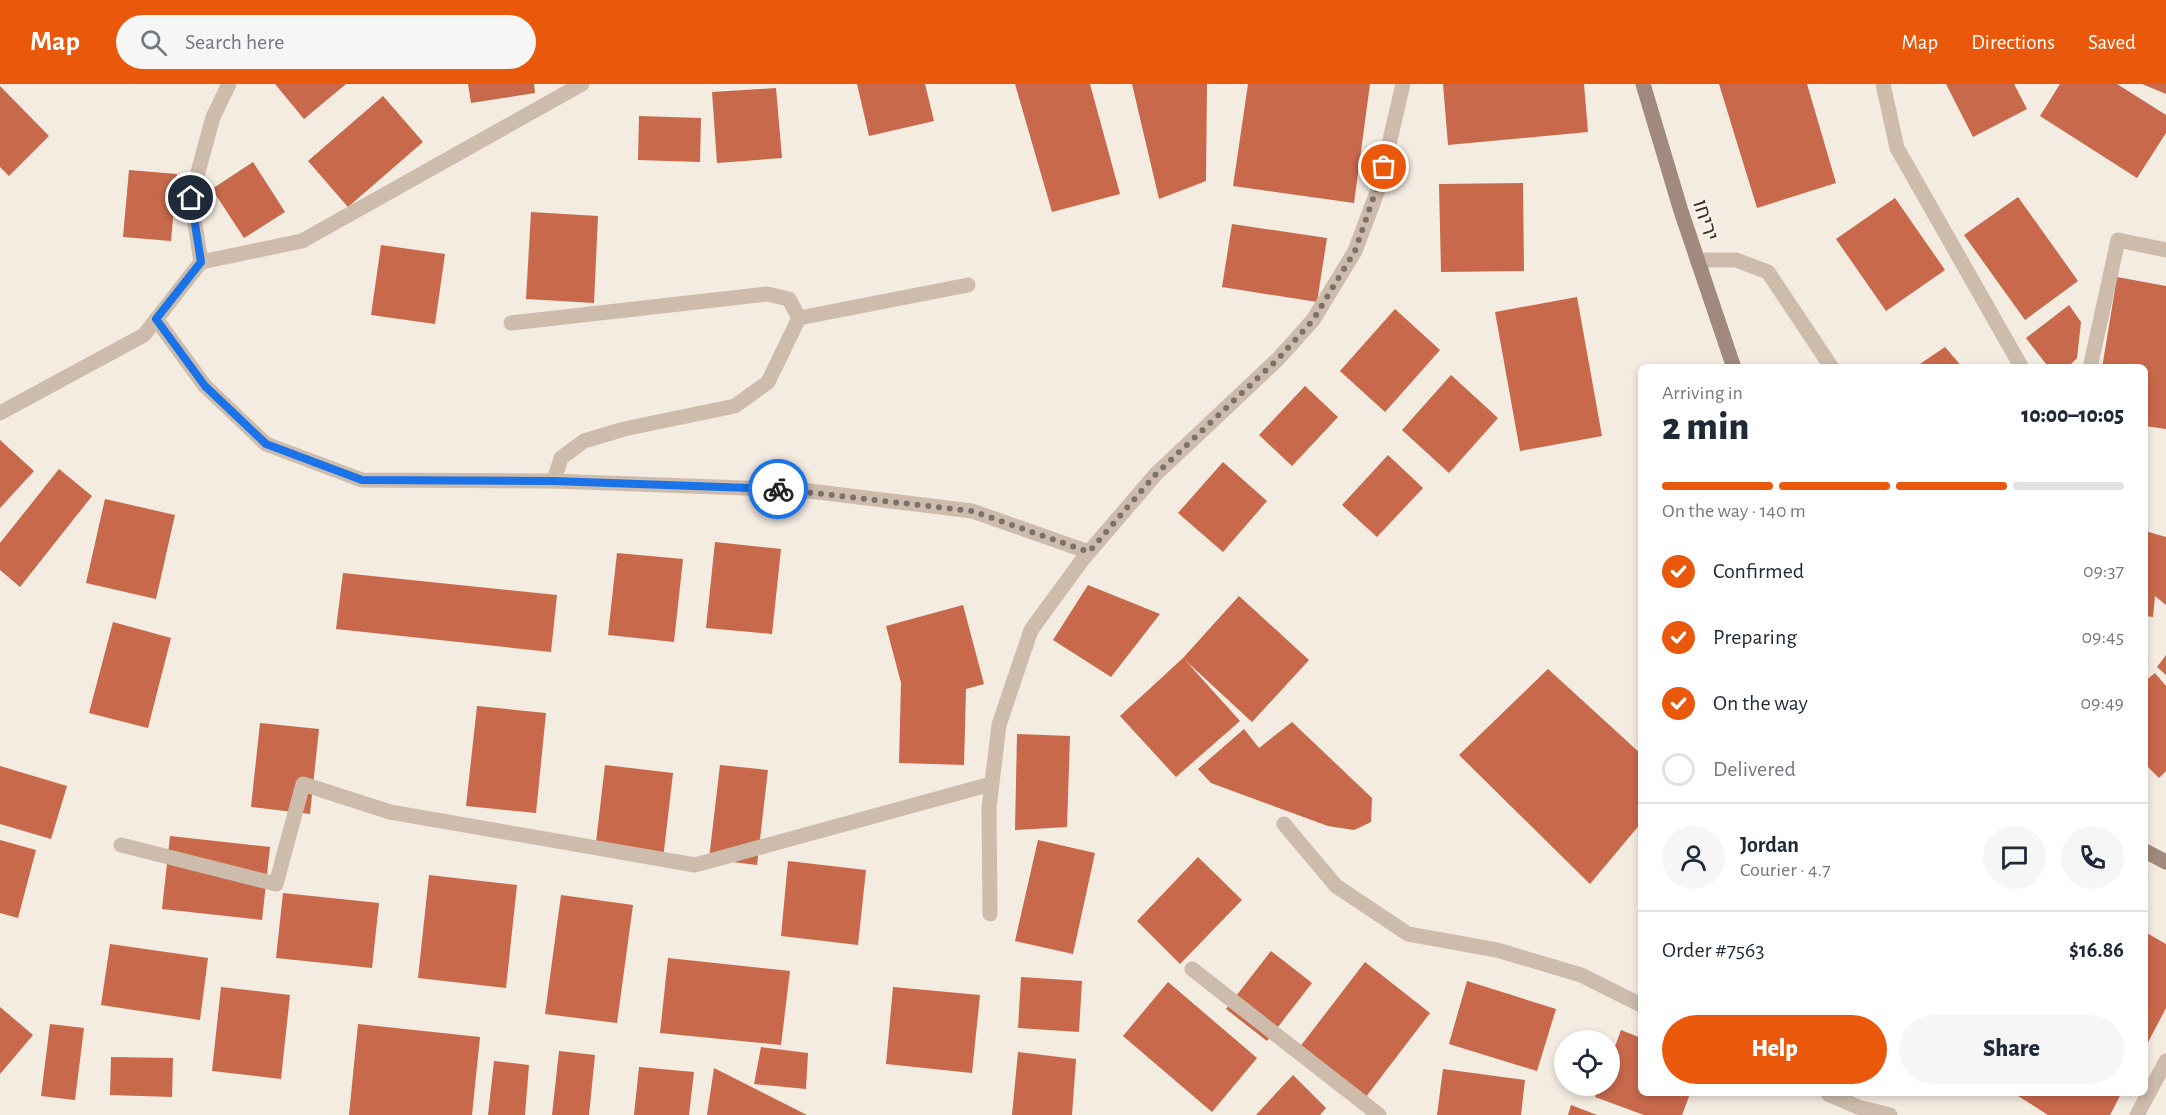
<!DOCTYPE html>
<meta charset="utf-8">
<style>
:root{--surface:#fff;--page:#f6f6f7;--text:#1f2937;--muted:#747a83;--line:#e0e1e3;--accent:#ea580c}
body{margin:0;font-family:"Alegreya Sans",Heebo,sans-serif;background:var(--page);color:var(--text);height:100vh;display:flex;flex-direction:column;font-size:22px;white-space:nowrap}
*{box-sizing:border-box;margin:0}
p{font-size:20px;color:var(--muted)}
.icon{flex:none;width:33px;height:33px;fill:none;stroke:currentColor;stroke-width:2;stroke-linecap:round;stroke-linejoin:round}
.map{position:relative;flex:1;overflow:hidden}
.details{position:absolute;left:1638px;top:280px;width:510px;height:732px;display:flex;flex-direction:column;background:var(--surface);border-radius:9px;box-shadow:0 3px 9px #0003}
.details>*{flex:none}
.tools{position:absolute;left:1554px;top:946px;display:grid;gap:12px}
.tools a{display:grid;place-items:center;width:66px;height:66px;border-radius:50%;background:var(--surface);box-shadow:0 3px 9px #0003;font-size:30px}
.pin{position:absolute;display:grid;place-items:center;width:51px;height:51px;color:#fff;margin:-26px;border:3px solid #fff;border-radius:50%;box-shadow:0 2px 6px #0007}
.courier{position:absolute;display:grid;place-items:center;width:60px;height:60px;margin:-30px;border:4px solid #1a73e8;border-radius:50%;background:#fff;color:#222;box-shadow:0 2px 8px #0007}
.overview em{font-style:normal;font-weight:800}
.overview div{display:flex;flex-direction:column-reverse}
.overview{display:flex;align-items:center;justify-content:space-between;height:102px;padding:0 24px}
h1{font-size:39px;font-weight:800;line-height:45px}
.bar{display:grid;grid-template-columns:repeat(4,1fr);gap:9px 6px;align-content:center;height:72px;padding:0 24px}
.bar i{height:8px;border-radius:4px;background:var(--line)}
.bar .on{background:var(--accent)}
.bar p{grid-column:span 4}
.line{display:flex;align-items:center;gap:15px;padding:0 24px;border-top:2px solid var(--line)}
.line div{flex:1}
.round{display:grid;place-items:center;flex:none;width:63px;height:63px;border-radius:32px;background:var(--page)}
ol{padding:0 24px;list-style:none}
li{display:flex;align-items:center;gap:18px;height:66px}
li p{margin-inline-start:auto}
li .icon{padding:6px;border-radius:50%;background:var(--accent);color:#fff;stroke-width:4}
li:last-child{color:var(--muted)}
li i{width:33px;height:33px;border:3px solid var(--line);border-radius:50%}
.cta{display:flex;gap:12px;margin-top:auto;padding:12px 24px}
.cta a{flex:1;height:69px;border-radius:36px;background:var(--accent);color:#fff;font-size:24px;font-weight:800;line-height:69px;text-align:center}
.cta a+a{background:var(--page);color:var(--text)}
header{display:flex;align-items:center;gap:36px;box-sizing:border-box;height:84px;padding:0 30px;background:var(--accent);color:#fff}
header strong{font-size:28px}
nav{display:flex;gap:33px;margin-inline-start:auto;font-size:21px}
.search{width:420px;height:54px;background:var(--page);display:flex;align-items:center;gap:15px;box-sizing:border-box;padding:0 21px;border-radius:33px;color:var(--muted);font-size:22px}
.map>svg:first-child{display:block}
.building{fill:#c8694b}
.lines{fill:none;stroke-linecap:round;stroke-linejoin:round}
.service{stroke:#cdbbac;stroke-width:15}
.minor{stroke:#cdbbac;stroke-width:15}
.secondary{stroke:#a18a7d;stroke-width:15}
.done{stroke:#7c716b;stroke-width:6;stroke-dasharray:0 10.8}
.route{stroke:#1a73e8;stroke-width:8}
.labels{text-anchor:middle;stroke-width:4.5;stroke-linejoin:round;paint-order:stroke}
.street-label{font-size:21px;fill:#3b302b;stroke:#fbf5ee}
</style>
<header>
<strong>Map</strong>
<div class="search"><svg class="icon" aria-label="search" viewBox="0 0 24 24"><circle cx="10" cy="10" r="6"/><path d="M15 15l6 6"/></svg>Search here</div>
<nav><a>Map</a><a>Directions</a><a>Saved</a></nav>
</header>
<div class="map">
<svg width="2166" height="1031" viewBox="0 0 2166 1031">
<rect width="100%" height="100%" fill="#f4ebe1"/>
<path class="building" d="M 275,0 L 346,0 L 304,35 Z
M 468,0 L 534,0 L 535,9 L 471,19 Z
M 857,0 L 925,0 L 934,37 L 869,52 Z
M 1015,0 L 1090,0 L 1120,110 L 1052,128 Z
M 1132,0 L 1207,0 L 1206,97 L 1159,115 Z
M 1248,0 L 1370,0 L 1354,119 L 1233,102 Z
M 1443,0 L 1584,0 L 1588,48 L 1448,61 Z
M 1719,0 L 1807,0 L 1836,99 L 1757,124 Z
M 1946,0 L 2014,0 L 2027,25 L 1973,53 Z
M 2060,0 L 2117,0 L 2166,31 L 2166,49 L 2137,94 L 2040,32 Z
M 2142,0 L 2166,0 L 2166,10 Z
M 0,2 L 49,52 L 9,92 L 0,83 Z
M 776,4 L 782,74 L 717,79 L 712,8 Z
M 383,12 L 423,58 L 348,123 L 308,77 Z
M 639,32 L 701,34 L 700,78 L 638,76 Z
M 253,78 L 285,128 L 244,154 L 212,105 Z
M 129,86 L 177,90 L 171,157 L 123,153 Z
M 1523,99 L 1524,187 L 1441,188 L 1439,100 Z
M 2018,113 L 2078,197 L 2025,236 L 1964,151 Z
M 1895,114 L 1945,186 L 1886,227 L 1836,155 Z
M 531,128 L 598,132 L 594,219 L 526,215 Z
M 1232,140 L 1327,154 L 1317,218 L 1222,203 Z
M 381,161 L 445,170 L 435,240 L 371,231 Z
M 2117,193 L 2166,202 L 2166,345 L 2145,342 L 2145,284 L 2102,284 Z
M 1577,213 L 1602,352 L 1520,367 L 1495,228 Z
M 2069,221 L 2081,238 L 2077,274 L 2067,284 L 2049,284 L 2026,254 Z
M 1395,225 L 1440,266 L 1385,328 L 1340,287 Z
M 1945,263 L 1963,284 L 1914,284 Z
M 1451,291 L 1498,334 L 1449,389 L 1402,346 Z
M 1305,302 L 1338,333 L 1292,382 L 1259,351 Z
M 0,356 L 34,387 L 0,424 Z
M 1388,371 L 1423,404 L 1377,453 L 1342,421 Z
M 1223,378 L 1267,417 L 1223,468 L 1178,429 Z
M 59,385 L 92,412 L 20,503 L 0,486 L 0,459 Z
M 105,415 L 175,431 L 156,515 L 86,499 Z
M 2145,447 L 2166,453 L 2166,521 L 2155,512 L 2153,533 L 2145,532 Z
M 715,458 L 781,465 L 772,550 L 706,544 Z
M 617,469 L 683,475 L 674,558 L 608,551 Z
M 343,489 L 557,511 L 551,568 L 336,545 Z
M 1088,501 L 1160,530 L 1111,593 L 1053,556 Z
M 1239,512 L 1309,576 L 1252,638 L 1185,576 L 1240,637 L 1176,693 L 1120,632 L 1183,574 Z
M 963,521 L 984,600 L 966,605 L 964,681 L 899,679 L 901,599 L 886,542 Z
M 113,538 L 171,554 L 148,644 L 89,629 Z
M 2166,571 L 2166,591 L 2157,583 Z
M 1548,585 L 1641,670 L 1641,739 L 1590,800 L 1459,671 Z
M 2155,589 L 2166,602 L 2166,687 L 2159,694 L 2145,680 L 2145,597 Z
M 477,622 L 546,629 L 536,729 L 466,722 Z
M 1292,638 L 1372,714 L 1371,738 L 1354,746 L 1328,742 L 1211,699 L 1198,685 L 1244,645 L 1259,664 Z
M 260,639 L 319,645 L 310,730 L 251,723 Z
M 1017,650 L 1070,652 L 1067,743 L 1015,746 Z
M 605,681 L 673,689 L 663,775 L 595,767 Z
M 720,681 L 768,686 L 757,781 L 709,775 Z
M 0,682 L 67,702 L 51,755 L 0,740 Z
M 170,752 L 270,763 L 262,836 L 162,825 Z
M 0,756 L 36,766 L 18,834 L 0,829 Z
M 1038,756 L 1095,769 L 1073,870 L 1015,857 Z
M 1198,773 L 1242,816 L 1180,880 L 1137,837 Z
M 788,777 L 866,786 L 858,861 L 781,852 Z
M 429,791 L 517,801 L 506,904 L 418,894 Z
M 283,809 L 379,819 L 372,884 L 276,874 Z
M 561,811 L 633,821 L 617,939 L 545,930 Z
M 2145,848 L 2166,860 L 2166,924 L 2145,964 Z
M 110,860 L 208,874 L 200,936 L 101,921 Z
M 1271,867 L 1312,899 L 1267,957 L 1226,925 Z
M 668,874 L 790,887 L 781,961 L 660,949 Z
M 1365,878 L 1430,929 L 1362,1018 L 1296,968 Z
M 1021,893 L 1082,897 L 1079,948 L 1018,944 Z
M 1467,897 L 1556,925 L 1537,987 L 1449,960 Z
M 1168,898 L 1257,974 L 1212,1028 L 1123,952 Z
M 221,903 L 290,911 L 281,995 L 212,987 Z
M 893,903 L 980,911 L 972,989 L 886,980 Z
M 0,923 L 33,951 L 0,990 Z
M 50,940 L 84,944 L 75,1016 L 41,1012 Z
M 358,940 L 480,953 L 472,1031 L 349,1031 Z
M 1621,946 L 1641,954 L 1641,1010 L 1690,1010 L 1682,1031 L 1644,1031 L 1595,1013 L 1600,1002 L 1610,1002 L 1610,976 Z
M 761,963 L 808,969 L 806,1005 L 754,1000 Z
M 559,967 L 595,971 L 589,1031 L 552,1031 Z
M 1018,968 L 1076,975 L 1072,1031 L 1012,1031 Z
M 111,973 L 173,974 L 172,1013 L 110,1011 Z
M 494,977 L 529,981 L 525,1031 L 488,1031 Z
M 639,983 L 694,988 L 689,1031 L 634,1031 Z
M 714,984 L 807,1031 L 707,1031 Z
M 1443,985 L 1525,996 L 1521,1031 L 1437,1031 Z
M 1293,991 L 1326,1024 L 1320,1031 L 1256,1031 Z
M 2015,1010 L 2121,1010 L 2110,1031 L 2048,1031 Z
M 1571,1021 L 1597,1031 L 1568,1031 Z"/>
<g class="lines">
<path class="service" d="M 799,234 L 968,201
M 511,239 L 767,210 L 789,215 L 799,234 L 768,298 L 735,322 L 624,345 L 584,357 L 561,374 L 554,397"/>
<path class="minor" d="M 1883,0 L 1897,64 L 2022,284
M 1697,176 L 1736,176 L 1768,188 L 1832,284
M 201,178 L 191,114 L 213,33 L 229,0
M 156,235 L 205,302 L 266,360 L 362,396 L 554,397 L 801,406 L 972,427 L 1089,468
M 2090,284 L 2118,156 L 2166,166
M 0,329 L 144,251 L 201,178 L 302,157 L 582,0
M 1284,740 L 1336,802 L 1408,850 L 1497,866 L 1581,891 L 1641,921
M 121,761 L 276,800 L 303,700 L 390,728 L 695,781 L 991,700
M 990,830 L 989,724 L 999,641 L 1031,546 L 1083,475 L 1156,390 L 1278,275 L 1313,236 L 1355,167 L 1379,103 L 1403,0
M 1192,885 L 1379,1031
M 1828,1010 L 1858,1023 L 1890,1031
M 2137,1031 L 2166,977"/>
<path class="secondary" d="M 1643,0 L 1681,127 L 1734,284
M 2145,767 L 2166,778"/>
</g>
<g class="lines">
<path class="done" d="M 778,405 L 972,427 L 1089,468 L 1156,390 L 1278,275 L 1313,236 L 1355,167 L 1384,83"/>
<path class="route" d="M 191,114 L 201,178 L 156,235 L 205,302 L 266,360 L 362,396 L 554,397 L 778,405"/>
</g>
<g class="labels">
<g class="street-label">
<text transform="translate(1706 136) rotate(72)" y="7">יריחו</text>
</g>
</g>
</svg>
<div class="tools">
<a><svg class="icon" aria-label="locate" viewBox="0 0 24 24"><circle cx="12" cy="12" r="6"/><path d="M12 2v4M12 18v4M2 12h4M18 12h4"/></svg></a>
</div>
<div class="pin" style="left:1384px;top:83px;background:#ea580c"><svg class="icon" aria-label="bag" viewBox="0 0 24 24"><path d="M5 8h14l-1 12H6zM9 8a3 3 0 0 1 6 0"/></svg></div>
<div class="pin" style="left:191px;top:114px;background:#1f2937"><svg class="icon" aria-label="home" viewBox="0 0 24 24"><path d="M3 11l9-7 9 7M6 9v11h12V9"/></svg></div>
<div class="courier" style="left:778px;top:405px"><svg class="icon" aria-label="bike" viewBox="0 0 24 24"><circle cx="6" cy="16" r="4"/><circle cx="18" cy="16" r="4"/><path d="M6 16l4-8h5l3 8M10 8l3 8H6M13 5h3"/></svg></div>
<section class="details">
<div class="overview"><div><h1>2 min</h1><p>Arriving in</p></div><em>10:00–10:05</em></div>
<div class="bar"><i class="on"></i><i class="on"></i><i class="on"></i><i></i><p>On the way · 140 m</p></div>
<ol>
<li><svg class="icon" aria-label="check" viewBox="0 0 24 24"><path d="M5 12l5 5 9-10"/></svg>Confirmed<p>09:37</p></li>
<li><svg class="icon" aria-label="check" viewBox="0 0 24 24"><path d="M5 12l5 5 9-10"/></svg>Preparing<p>09:45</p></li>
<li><svg class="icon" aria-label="check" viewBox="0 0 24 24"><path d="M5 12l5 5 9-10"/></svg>On the way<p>09:49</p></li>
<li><i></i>Delivered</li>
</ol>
<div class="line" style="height:108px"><a class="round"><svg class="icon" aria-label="person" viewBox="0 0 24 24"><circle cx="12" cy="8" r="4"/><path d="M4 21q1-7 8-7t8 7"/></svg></a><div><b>Jordan</b><p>Courier · 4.7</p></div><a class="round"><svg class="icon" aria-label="chat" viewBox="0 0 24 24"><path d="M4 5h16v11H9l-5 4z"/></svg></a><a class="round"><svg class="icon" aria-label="phone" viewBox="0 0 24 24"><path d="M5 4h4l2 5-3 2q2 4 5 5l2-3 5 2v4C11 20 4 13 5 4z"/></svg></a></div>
<div class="line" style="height:78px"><div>Order #7563</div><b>$16.86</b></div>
<div class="cta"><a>Help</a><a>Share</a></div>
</section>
</div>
